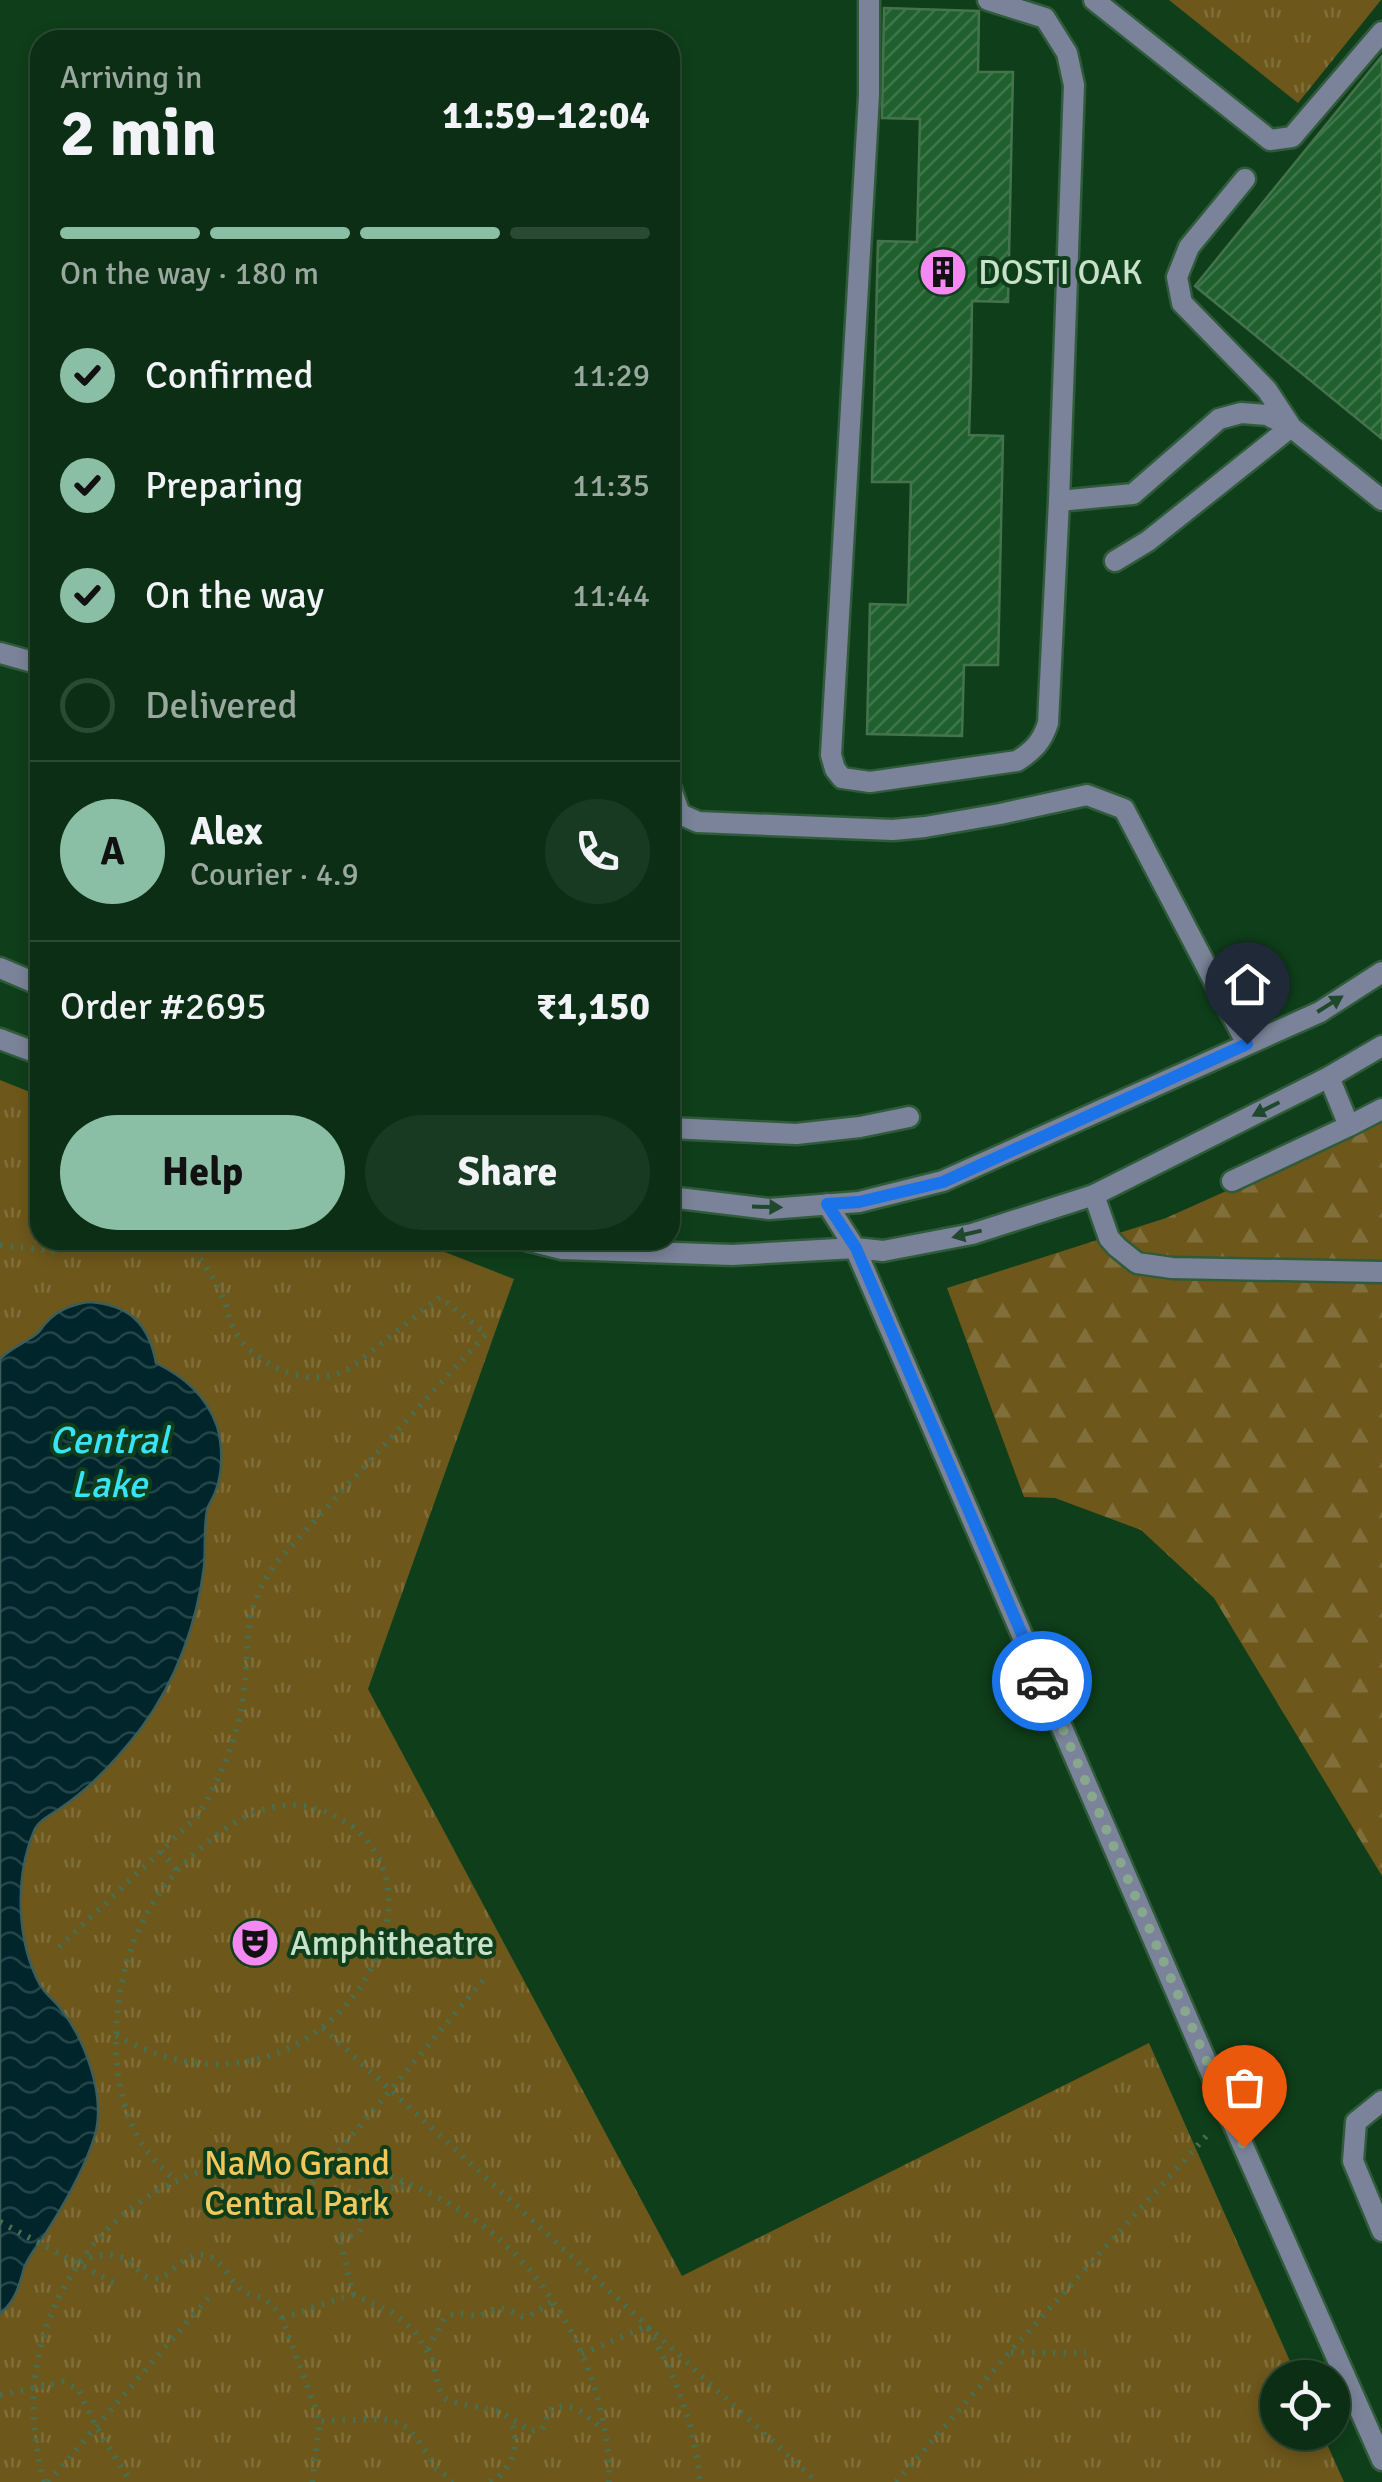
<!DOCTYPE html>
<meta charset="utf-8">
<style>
:root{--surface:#0b2e14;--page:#193a22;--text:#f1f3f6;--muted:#9aa8a0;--line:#2b4a34;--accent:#8abfa5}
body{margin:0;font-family:Signika,sans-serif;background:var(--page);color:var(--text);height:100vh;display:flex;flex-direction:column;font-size:38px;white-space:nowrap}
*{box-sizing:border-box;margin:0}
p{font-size:32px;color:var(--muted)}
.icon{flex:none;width:55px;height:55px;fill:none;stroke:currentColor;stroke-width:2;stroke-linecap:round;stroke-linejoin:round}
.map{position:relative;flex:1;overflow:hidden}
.sheet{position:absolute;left:30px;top:30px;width:650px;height:1220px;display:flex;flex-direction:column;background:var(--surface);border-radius:30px;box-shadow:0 5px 15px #0003,0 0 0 2px var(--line)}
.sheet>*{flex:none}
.controls{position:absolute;left:1260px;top:2360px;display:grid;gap:20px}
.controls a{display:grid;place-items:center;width:90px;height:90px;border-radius:50%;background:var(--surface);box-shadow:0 5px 15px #0003,0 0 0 2px var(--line);font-size:50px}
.pin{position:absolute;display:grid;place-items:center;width:85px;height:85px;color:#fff;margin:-102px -42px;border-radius:50% 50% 50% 0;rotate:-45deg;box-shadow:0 0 10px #0007}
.pin .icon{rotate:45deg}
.courier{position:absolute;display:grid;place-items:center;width:100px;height:100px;margin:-50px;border:8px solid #1a73e8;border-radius:50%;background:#fff;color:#222;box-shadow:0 2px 12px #0007}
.head em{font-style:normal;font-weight:700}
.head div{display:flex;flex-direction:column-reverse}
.head{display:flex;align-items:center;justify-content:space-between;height:170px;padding:0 30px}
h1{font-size:65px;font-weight:700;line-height:75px}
.bar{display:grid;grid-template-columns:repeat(4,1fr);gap:15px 10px;align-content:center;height:120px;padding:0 30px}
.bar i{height:12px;border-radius:8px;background:var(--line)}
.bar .current{background:var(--accent)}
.bar p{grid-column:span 4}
.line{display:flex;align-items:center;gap:25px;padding:0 30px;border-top:2px solid var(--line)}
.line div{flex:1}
.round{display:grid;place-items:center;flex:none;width:105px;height:105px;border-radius:52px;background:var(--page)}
ol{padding:0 30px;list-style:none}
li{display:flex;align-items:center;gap:30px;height:110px}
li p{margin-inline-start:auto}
li .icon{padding:10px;border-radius:50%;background:var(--accent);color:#111;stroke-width:4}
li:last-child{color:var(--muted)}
li i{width:55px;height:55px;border:5px solid var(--line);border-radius:50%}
.primary-button{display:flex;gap:20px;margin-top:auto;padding:20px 30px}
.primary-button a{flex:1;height:115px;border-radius:60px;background:var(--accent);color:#111;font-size:40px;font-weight:700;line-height:115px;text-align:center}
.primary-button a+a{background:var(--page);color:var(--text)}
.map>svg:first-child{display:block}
.forest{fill:url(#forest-firs)}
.park{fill:url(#park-tufts)}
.water{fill:url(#water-waves);stroke:#3c5e5b;stroke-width:2.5}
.building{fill:url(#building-hatch);stroke:#45734c;stroke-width:2.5}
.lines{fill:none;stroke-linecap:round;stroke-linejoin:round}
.lane-casing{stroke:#305b3a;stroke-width:25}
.street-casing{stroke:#305b3a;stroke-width:25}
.path{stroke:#476f50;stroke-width:6;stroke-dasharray:2.5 8;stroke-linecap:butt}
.lane{stroke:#7a8399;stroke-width:20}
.street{stroke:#7a8399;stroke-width:20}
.oneway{fill:#1f482d}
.done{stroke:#88a88d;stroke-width:10;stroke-dasharray:0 18}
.route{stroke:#1a73e8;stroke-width:12}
.labels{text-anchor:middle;stroke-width:8;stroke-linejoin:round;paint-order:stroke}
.poi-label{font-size:35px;fill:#c9e1cb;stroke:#0f3e1a;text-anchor:start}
.park-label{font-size:35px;fill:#f2c85c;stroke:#0f3e1a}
.water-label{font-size:38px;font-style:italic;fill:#38e3f8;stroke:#0f3e1a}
</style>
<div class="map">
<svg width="1382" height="2482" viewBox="0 0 1382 2482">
<defs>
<pattern id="forest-firs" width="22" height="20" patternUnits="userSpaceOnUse" patternTransform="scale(2.5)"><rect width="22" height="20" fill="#6d571b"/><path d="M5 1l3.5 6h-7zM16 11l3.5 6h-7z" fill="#806f3b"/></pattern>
<pattern id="park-tufts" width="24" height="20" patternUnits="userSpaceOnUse" patternTransform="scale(2.5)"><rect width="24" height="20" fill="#6d571b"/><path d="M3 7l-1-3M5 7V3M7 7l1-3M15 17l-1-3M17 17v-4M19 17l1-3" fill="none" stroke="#806f3b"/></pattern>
<pattern id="water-waves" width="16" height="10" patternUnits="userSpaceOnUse" patternTransform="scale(2.5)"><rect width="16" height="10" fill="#00262b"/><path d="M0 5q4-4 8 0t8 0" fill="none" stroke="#244548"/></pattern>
<pattern id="building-hatch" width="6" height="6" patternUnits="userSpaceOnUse" patternTransform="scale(2.5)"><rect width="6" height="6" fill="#1f602e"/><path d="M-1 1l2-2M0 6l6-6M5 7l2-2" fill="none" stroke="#3e764b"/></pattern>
</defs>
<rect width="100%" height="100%" fill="#0f3e1a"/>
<path class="forest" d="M 1382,1121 L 1382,1876 L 1214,1598 L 1141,1530 L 1055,1498 L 1024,1497 L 947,1288 L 1166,1218 Z"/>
<path class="park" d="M 1169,0 L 1381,0 L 1298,103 Z
M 0,1080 L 40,1096 L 40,1240 L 414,1240 L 514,1279 L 368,1689 L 682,2276 L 1149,2043 L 1297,2377 L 1278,2378 L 1278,2432 L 1322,2433 L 1344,2482 L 0,2482 Z"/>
<path class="water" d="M 88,1302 C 128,1304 149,1323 156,1363 C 184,1377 206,1395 217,1426 C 223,1447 223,1473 215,1493 C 213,1498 210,1502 208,1507 C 203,1522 206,1549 204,1567 C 197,1623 176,1681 142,1727 C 119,1757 93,1786 62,1807 C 53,1814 38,1820 34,1831 C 15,1877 16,1940 40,1985 C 45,1994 54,2000 60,2008 C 85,2039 106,2096 95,2135 C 85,2168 62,2208 44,2236 C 37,2246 28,2257 24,2268 C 19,2287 15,2301 0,2314 L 0,1359 C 10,1349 22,1344 34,1336 C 41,1331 39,1331 45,1324 C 57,1310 71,1305 88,1302 Z"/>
<path class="building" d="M 884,8 L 979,11 L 978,72 L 1013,72 L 1008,302 L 972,301 L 971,373 L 969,435 L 1003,436 L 998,665 L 964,665 L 962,736 L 867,734 L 870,604 L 908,605 L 911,482 L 872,482 L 878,241 L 917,242 L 920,119 L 882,118 Z
M 1382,56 L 1382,439 L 1195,286 Z"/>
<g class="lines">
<g class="lane-casing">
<path id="lane" d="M 1349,1126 L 1382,1109
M 1232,1181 L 1349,1126 L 1329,1077
M 1094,1195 L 1109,1238 L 1117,1247 L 1137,1263 L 1172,1268 L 1382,1272"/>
</g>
<g class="street-casing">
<path id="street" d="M 869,0 L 869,95 L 831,755 L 835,769 L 842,778 L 870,782 L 1017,761 C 1033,751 1042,742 1048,723 L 1059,501 L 1074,85 L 1067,53 L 1045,18 L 988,0
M 1094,0 L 1270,140 L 1292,137 L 1382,32
M 1245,179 L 1189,247 L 1177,277 L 1182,303 L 1267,390 L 1290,425
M 1059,501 L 1133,494 L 1219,419 L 1241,413 L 1267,415 L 1291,427 L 1382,500
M 1115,561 L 1148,541 L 1291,427
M 0,653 L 40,664
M 670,786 L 680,814 L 698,822 L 893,830 L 925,827 L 1000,814 L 1087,795 L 1124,809 L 1247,1044
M 0,968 L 40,985
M 0,1039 L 40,1054
M 670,1128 L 796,1134 L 860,1127 L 909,1117
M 670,1197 L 769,1209 L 859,1202 L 943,1181 L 1320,1012 L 1382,972
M 827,1204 L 855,1248 L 1221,2096 L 1382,2460
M 526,1240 L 562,1249 L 732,1255 L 855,1248 L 883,1251 L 972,1234 L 1094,1195 L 1329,1077 L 1382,1046
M 1382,2101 L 1356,2122 L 1353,2161 L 1382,2231"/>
</g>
<path class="path" d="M 0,1245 L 57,1252 L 80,1240
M 161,1851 L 177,1870
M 59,1947 L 198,1816 C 220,1779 237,1740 243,1698 C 251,1641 239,1615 276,1563 L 486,1334 L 440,1297 C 420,1313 399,1329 379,1345 C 369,1352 359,1362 348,1369 C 311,1390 260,1368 238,1336 C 228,1323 228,1307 221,1293 C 212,1275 199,1257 188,1240
M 323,2028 L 817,2482
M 116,2035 C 320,2154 483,1876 326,1812 C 286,1795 246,1812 214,1837 C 145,1890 115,1961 116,2048 C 117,2081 123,2112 141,2142 C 150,2157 163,2169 176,2181
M 312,2183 L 484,1979
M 0,2222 L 118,2285
M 80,2262 C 96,2254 118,2250 132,2264 C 138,2270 140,2275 150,2278 C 169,2282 174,2263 190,2257 C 221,2246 225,2279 245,2293 C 247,2294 257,2296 259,2297 C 270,2302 276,2309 282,2318 L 320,2421
M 353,2294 L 391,2312 L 414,2330 L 432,2360 L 439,2389 L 445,2398 L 452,2402 L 501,2412 L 530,2431 L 542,2429 L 546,2423 L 547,2412 C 572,2397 584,2415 604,2430
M 282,2318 L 353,2294 L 339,2235 C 349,2238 364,2236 361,2221 C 360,2211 346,2199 362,2192 C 367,2190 403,2187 412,2185
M 428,2349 L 444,2319 L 450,2315 L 458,2313 L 479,2316 L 500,2308 L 506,2309 L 522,2316 L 529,2316 L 552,2302
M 1011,2352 L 1086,2353
M 582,2354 L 647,2326 C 676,2378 694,2422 700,2482
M 0,2395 L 63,2382 L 78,2389 L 96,2427 L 131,2482
M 44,2482 C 26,2415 30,2345 66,2284 C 153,2131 343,2127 476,2221 C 557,2278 610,2383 609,2482
M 48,2482 L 210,2296
M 312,2482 L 320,2421 L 383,2419 L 395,2422 L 407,2427 L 416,2437 L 436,2468 L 453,2482
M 490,2482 C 514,2469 520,2444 510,2419
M 896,2482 L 1010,2352 L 1209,2133"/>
<use href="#lane" class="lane"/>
<use href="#street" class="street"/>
</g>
<defs><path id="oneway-solid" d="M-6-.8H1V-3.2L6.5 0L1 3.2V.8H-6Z" transform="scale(2.5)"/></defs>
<g class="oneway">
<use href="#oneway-solid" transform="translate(1330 1004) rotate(-32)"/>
<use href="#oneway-solid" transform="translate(1266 1109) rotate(153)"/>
<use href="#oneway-solid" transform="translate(767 1207) rotate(2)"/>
<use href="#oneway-solid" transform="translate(967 1234) rotate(167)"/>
</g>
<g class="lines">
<path class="done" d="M 1042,1681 L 1244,2147"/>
<path class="route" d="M 1042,1681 L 856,1248 L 827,1204 L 859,1202 L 943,1182 L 1247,1044"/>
</g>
<defs>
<g id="building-disc" transform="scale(2.5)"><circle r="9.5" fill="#f389f1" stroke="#0f3e1a"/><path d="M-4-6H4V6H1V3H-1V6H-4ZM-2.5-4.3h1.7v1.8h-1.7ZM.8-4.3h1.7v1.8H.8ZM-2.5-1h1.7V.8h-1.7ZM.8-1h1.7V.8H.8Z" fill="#111"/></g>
<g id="theatre-disc" transform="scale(2.5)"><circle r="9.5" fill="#f389f1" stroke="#0f3e1a"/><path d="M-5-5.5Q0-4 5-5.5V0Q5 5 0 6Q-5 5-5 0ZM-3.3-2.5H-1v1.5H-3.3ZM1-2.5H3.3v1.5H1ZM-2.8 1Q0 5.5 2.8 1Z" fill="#111"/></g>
</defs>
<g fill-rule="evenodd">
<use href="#building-disc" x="943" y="272"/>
<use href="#theatre-disc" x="255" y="1943"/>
</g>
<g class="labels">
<g class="poi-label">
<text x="978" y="284">DOSTI OAK</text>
<text x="290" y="1955">Amphitheatre</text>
</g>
<g class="park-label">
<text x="297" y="2175">NaMo Grand<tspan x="297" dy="40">Central Park</tspan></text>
</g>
<g class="water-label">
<text x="109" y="1453">Central<tspan x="109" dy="44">Lake</tspan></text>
</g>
</g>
</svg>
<div class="controls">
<a><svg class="icon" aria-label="locate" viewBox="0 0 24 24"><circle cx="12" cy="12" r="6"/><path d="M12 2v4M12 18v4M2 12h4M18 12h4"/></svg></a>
</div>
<div class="pin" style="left:1244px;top:2147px;background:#ea580c"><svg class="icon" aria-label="bag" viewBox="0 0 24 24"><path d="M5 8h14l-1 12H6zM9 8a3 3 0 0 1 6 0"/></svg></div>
<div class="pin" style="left:1247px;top:1044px;background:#1f2937"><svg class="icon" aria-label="home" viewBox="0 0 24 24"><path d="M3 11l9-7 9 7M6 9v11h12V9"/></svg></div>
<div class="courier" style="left:1042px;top:1681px"><svg class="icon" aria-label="car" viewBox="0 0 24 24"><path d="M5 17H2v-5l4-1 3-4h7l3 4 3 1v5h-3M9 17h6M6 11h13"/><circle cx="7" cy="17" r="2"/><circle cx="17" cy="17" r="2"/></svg></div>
<section class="sheet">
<div class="head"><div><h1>2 min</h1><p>Arriving in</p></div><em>11:59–12:04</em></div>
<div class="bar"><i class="current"></i><i class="current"></i><i class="current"></i><i></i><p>On the way · 180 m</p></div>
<ol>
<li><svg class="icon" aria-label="check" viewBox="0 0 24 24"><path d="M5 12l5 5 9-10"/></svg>Confirmed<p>11:29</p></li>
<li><svg class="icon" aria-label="check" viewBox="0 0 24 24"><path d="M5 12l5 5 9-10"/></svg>Preparing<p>11:35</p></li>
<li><svg class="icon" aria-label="check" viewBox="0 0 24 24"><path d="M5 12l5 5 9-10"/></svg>On the way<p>11:44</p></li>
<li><i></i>Delivered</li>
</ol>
<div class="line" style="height:180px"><b class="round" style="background:var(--accent);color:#111">A</b><div><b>Alex</b><p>Courier · 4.9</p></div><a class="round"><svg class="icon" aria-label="phone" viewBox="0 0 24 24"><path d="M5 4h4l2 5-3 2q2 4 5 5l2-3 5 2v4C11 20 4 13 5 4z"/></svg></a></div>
<div class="line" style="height:130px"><div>Order #2695</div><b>₹1,150</b></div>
<div class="primary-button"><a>Help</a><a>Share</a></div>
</section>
</div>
